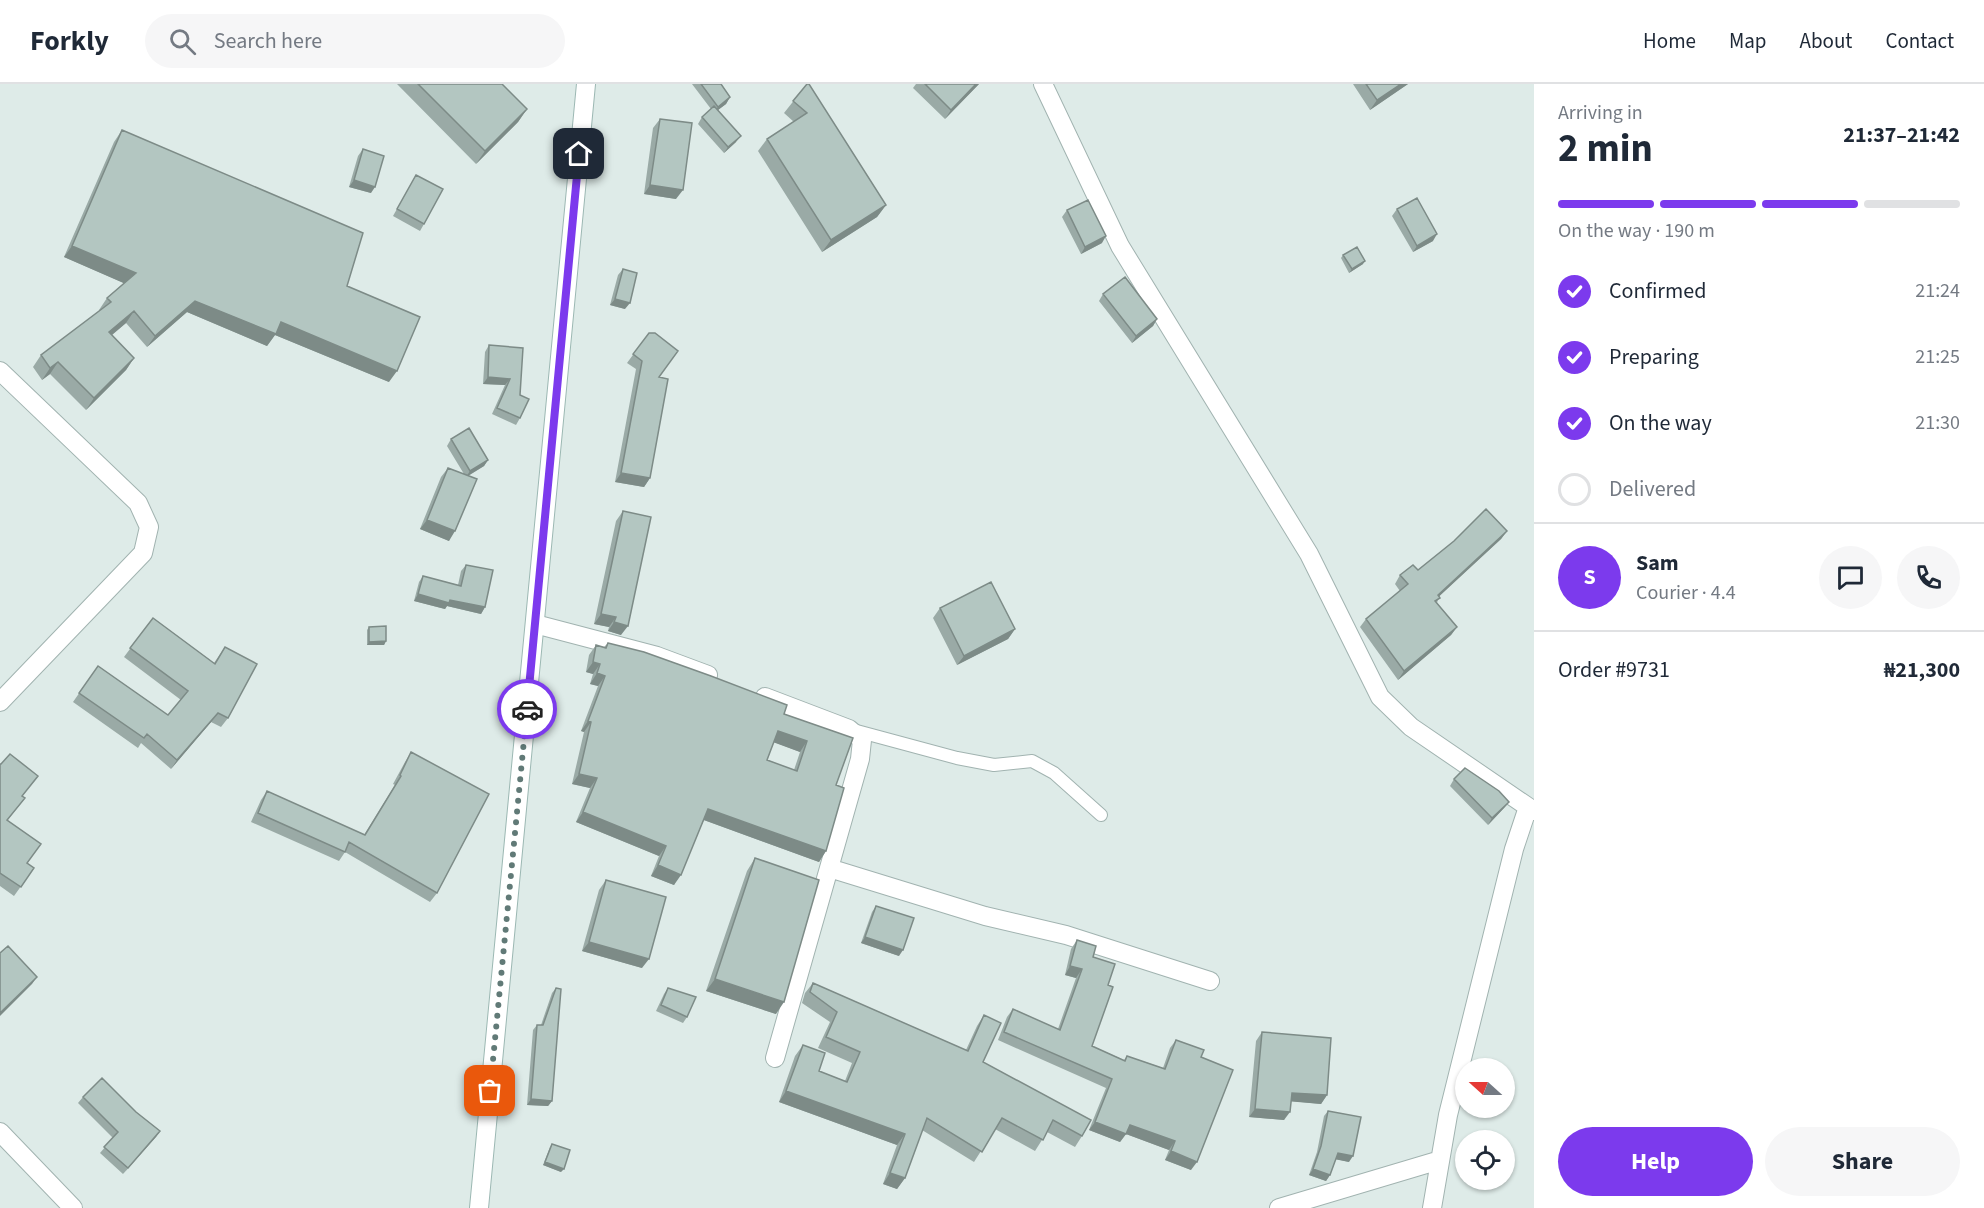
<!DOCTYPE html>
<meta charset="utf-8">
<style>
:root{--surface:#fff;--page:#f6f6f7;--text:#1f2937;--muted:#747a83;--line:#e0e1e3;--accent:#7c3aed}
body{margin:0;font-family:"Source Sans 3",sans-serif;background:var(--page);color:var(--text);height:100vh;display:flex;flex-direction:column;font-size:22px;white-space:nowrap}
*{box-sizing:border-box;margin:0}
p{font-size:20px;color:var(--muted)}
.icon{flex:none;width:33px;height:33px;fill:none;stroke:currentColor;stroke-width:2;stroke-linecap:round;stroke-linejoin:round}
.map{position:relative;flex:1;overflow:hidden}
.details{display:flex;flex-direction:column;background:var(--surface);width:450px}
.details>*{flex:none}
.needle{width:39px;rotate:291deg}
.tools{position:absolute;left:1455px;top:974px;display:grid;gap:12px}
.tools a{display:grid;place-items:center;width:60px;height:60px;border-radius:50%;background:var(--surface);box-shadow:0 2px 4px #0004;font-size:30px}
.pin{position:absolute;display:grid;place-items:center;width:51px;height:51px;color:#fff;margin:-26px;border-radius:12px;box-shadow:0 3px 9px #0006}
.courier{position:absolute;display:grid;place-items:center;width:60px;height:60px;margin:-30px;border:4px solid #7c3aed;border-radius:50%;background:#fff;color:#222;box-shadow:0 2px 8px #0007}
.head em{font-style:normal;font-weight:700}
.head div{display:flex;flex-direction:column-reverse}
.head{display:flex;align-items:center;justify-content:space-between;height:102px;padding:0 24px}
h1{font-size:39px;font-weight:700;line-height:45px}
.bar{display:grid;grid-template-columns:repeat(4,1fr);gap:9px 6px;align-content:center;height:72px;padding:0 24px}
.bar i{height:8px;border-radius:4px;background:var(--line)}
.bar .current{background:var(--accent)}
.bar p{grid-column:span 4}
.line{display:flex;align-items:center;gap:15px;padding:0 24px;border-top:2px solid var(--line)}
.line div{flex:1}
.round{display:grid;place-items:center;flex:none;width:63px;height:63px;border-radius:32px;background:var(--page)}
ol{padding:0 24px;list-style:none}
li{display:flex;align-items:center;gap:18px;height:66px}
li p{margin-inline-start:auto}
li .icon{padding:6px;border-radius:50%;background:var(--accent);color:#fff;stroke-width:4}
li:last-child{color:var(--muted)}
li i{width:33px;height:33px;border:3px solid var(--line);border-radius:50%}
.action{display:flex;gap:12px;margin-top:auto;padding:12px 24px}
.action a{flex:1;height:69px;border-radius:36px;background:var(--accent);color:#fff;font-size:24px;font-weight:700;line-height:69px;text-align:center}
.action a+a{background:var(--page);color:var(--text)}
header{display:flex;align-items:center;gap:36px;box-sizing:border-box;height:84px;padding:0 30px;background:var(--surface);border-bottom:2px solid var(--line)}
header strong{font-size:28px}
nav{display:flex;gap:33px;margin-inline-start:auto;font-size:21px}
.search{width:420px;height:54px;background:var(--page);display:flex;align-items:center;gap:15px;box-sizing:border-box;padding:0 21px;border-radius:33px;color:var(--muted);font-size:22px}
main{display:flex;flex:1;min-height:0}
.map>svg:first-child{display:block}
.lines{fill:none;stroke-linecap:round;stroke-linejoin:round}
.service-casing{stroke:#a1b3b0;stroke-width:14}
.minor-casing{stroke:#a1b3b0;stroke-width:20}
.secondary-casing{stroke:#9cb8b3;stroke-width:20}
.service{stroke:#fff;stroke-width:12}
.minor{stroke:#fff;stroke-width:18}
.secondary{stroke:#fff;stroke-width:18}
.wall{fill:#9aaaa6;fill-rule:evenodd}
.shaded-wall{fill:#7d8b87}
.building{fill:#b3c6c1;stroke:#7d8b87;stroke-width:1.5;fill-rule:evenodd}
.done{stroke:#617a77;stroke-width:6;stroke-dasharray:0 10.8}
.route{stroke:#7c3aed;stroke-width:8}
</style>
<header>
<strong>Forkly</strong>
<div class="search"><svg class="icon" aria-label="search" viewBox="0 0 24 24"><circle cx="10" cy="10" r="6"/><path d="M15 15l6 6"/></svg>Search here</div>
<nav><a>Home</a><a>Map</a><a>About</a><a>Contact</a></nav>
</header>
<main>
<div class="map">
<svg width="1534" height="1124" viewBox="0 0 1534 1124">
<rect width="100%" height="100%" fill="#deebe8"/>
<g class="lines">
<g class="service-casing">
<path id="service" d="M 853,646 L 957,674 L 994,681 L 1032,677 L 1054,689 L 1101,731"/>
</g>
<g class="minor-casing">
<path id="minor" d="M 1043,0 L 1120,162 L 1309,470 L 1380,613 L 1411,643 L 1534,727
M 0,287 L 138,419 L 149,443 L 143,469 L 0,618
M 535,540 L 657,572 L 708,591
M 765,613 L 849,645 L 862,656 L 860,675 L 775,974
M 829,784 L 985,832 L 1066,851 L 1210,897
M 0,1048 L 73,1124
M 1279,1124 L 1440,1076
M 1432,1124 L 1448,1031 L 1514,765 L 1528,723"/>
</g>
<g class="secondary-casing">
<path id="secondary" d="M 479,1124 L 586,0"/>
</g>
<use href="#service" class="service"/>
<use href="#minor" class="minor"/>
<use href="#secondary" class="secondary"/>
</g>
<path class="wall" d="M 397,0 L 502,0 L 527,25 L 518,38 L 476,80 Z
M 692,0 L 721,0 L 730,13 L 726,20 L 718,26 L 736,58 L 724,69 L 698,40 L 702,33 L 711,25 Z
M 807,0 L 886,121 L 877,133 L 822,168 L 758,67 L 767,55 L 794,38 L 784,29 Z
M 916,0 L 979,0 L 945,35 L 913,4 Z
M 1353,0 L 1408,0 L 1370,26 Z
M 660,35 L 676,115 L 644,110 L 653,44 Z
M 122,46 L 347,202 L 389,298 L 275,251 L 267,262 L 187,228 L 147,263 L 126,239 L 112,251 L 134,274 L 126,286 L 86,326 L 50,290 L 42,296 L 33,283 L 41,271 L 100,227 L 99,226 L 107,214 L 124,199 L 64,173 L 114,58 Z
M 363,65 L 371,109 L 349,103 L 358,72 Z
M 416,91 L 424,140 L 420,147 L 393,132 Z
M 1397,125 L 1433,157 L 1413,168 L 1392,132 Z
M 1067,126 L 1102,159 L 1081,170 L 1062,133 Z
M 1343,171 L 1363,180 L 1349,189 L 1341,174 Z
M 623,185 L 625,225 L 610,221 L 618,191 Z
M 1103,210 L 1157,235 L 1153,242 L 1132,259 L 1099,217 Z
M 649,249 L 659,293 L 650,394 L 644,403 L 615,398 L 636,285 L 627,279 Z
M 489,261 L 520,311 L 520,334 L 516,341 L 492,330 L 505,301 L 483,300 L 485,268 Z
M 451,355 L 488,376 L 484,382 L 468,392 L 449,457 L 420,445 L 441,393 L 448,384 L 464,390 L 447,362 Z
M 623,427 L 621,551 L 608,547 L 609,543 L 594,540 L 616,437 Z
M 1507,447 L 1501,455 L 1439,512 L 1437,519 L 1457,543 L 1451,551 L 1398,596 L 1360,543 L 1366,535 L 1400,507 L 1395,500 L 1400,491 L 1418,486 Z
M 466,481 L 485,523 L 481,530 L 447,522 L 445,525 L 414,517 L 419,498 L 423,492 L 458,501 L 461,487 Z
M 940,524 L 1015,545 L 1008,555 L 957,581 L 933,534 Z
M 153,534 L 214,579 L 225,563 L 228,634 L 221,643 L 211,638 L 171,685 L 141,659 L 138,664 L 73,618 L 98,582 L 168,631 L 181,616 L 124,573 Z
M 369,543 L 386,557 L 384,561 L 367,561 L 367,546 Z
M 608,559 L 784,630 L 853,654 L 836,701 L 826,767 L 819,778 L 704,736 L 674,801 L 651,792 L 659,772 L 576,738 L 590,704 L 572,700 L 584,648 L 581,647 L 598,602 L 590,600 L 593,590 L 586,588 L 589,571 L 596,561 L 604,563 ZM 774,658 L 800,668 L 794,686 L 767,676 Z
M 411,668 L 437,809 L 430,818 L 345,768 L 339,777 L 251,738 L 261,716 L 267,707 L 364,751 L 395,701 L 393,700 L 405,678 Z
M 0,680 L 38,692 L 22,712 L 25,714 L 7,737 L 27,779 L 34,784 L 14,812 L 0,802 Z
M 1454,695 L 1509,718 L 1504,724 L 1488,741 L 1450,702 Z
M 755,774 L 776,930 L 706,907 L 747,787 Z
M 606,796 L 642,884 L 582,867 L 599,806 Z
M 876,822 L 899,872 L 861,859 L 872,828 Z
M 1077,856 L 1093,873 L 1108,901 L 1092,962 L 1124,976 L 1127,972 L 1163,984 L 1170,964 L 1176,956 L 1201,973 L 1191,1086 L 1165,1076 L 1169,1066 L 1126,1050 L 1120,1058 L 1089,1046 L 1106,1004 L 998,956 L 1007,933 L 1013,925 L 1058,945 L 1076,894 L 1065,891 L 1071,865 Z
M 813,899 L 966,966 L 977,942 L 984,931 L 983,978 L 1082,1052 L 1075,1063 L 1047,1048 L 1035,1067 L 995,1045 L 974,1078 L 922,1046 L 905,1094 L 897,1105 L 883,1100 L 897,1061 L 779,1018 L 795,972 L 803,961 L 819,987 L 845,997 L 852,979 L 818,964 L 830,938 L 802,919 L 805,909 Z
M 556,904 L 552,1017 L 548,1022 L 527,1021 L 533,946 L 537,941 L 541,941 L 552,909 Z
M 668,904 L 687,933 L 683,939 L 656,927 L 664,910 Z
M 1262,948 L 1327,1011 L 1321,1020 L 1291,1017 L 1284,1036 L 1249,1033 L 1256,957 Z
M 83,1013 L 136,1028 L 160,1047 L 123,1090 L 100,1069 L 113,1054 L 78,1019 Z
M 1328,1027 L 1349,1078 L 1336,1075 L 1330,1091 L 1326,1097 L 1309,1091 L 1317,1068 L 1324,1032 Z
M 552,1060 L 561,1088 L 543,1081 L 550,1063 Z"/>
<path class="shaded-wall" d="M 976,0 L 979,0 L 945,35 L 951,26 Z
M 1401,0 L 1408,0 L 1370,26 L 1377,16 Z
M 730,13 L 726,20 L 714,29 L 718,23 Z
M 527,25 L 518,38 L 476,80 L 485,67 Z
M 741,52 L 736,58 L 724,69 L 728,63 Z
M 354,96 L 375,103 L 371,109 L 349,103 Z
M 650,101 L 683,106 L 676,115 L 644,110 Z
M 886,121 L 877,133 L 822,168 L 831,156 Z
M 1437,150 L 1433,157 L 1413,168 L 1417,162 Z
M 1106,152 L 1102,159 L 1081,170 L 1085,163 Z
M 72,162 L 136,189 L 128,201 L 64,173 Z
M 1365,177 L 1363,180 L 1349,189 L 1352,185 Z
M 615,215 L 630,219 L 625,225 L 610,221 Z
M 195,217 L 281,238 L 397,287 L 389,298 L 275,251 L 267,262 L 187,228 L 147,263 L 155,252 Z
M 134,227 L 126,239 L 101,260 L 109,248 Z
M 1157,235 L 1153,242 L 1132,259 L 1136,252 Z
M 134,274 L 126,286 L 86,326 L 94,314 Z
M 58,278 L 50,290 L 42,296 L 50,284 Z
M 488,293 L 510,295 L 505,301 L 483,300 Z
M 488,376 L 484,382 L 466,393 L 470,387 Z
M 621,389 L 650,394 L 644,403 L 615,398 Z
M 427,436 L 455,447 L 449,457 L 420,445 Z
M 1507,447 L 1501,455 L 1432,519 L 1438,511 Z
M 418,510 L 450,516 L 485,523 L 481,530 L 447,522 L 445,525 L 414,517 Z
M 601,530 L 616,533 L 609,543 L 594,540 Z
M 614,538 L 628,542 L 621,551 L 608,547 Z
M 1457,543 L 1451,551 L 1398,596 L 1404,587 Z
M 1015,545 L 1008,555 L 957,581 L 964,572 Z
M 386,557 L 384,561 L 367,561 L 369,558 Z
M 593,578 L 600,580 L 593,590 L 586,588 Z
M 597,589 L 605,592 L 598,602 L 590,600 Z
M 218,629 L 211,638 L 171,685 L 177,676 Z
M 588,637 L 591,638 L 584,648 L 581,647 Z
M 778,647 L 807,657 L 800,668 L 770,657 Z
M 579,690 L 597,694 L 590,704 L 572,700 Z
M 1509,718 L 1504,724 L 1488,741 L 1492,734 Z
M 708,725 L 826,767 L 819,778 L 701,735 Z
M 583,728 L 666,762 L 659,772 L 576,738 Z
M 658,781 L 681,791 L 674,801 L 651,792 Z
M 865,853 L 903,866 L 899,872 L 861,859 Z
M 589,858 L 649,875 L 642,884 L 582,867 Z
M 1070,882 L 1082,885 L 1076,894 L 1065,891 Z
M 37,893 L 32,900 L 0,932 L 0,929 Z
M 715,895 L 784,918 L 776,930 L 706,907 Z
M 786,1007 L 905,1050 L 897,1061 L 779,1018 Z
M 1292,1009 L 1327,1011 L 1321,1020 L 1286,1017 Z
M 531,1015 L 552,1017 L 548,1022 L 527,1021 Z
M 1255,1025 L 1290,1028 L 1284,1036 L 1249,1033 Z
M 1095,1038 L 1130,1041 L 1175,1057 L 1169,1066 L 1126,1050 L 1120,1058 L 1089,1046 Z
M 160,1047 L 156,1053 L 123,1090 L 128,1084 Z
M 1171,1067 L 1197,1078 L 1191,1086 L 1165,1076 Z
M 1338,1069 L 1353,1072 L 1349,1078 L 1334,1075 Z
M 545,1078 L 564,1085 L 561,1088 L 543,1081 Z
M 1313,1085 L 1330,1091 L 1326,1097 L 1309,1091 Z
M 890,1089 L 905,1094 L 897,1105 L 883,1100 Z"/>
<path class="building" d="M 418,0 L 502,0 L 527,25 L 485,67 Z
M 701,0 L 721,0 L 730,13 L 718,23 Z
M 807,0 L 809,0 L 886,121 L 831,156 L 767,55 L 807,29 L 793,17 Z
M 925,0 L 976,0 L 951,26 Z
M 1366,0 L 1401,0 L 1377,16 Z
M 714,22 L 741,52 L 728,63 L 702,33 Z
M 660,35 L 692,39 L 683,106 L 650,101 Z
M 122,46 L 363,149 L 347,202 L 420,233 L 397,287 L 281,238 L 276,250 L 195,217 L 155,252 L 134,227 L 109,248 L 134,274 L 94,314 L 58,278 L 50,284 L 41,271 L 111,218 L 107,214 L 136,189 L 72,162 Z
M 363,65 L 384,72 L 375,103 L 354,96 Z
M 416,91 L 443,105 L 424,140 L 397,125 Z
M 1417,114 L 1437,150 L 1417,162 L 1397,125 Z
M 1088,116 L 1106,152 L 1085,163 L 1067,126 Z
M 1357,163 L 1365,177 L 1352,185 L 1343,171 Z
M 623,185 L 637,189 L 630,219 L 615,215 Z
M 1125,193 L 1157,235 L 1136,252 L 1103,210 Z
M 649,249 L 655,249 L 678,267 L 659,293 L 668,295 L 650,394 L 621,389 L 642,277 L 633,270 Z
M 489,261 L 523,264 L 520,311 L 529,315 L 520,334 L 497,324 L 510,295 L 488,293 Z
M 469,344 L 488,376 L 470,387 L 451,355 Z
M 448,384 L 477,395 L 455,447 L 427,436 Z
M 1486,425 L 1507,447 L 1438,511 L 1440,514 L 1435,517 L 1457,543 L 1404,587 L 1366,535 L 1408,500 L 1400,491 L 1413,481 L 1418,486 L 1454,457 Z
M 623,427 L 651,433 L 628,542 L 614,538 L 616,533 L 601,530 Z
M 466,481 L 493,486 L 485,523 L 450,516 L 449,519 L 418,510 L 423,492 L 461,502 Z
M 991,498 L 1015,545 L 964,572 L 940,524 Z
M 153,534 L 215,580 L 225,563 L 257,580 L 228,634 L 218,629 L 177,676 L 147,650 L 144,654 L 79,609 L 98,582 L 168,631 L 188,607 L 130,564 Z
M 386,542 L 386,557 L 369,558 L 369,543 Z
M 608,559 L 644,568 L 711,592 L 787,621 L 784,630 L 853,654 L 836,701 L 844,704 L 826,767 L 708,725 L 681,791 L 658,781 L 666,762 L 583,728 L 597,694 L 579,690 L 591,638 L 588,637 L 605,592 L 597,589 L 600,580 L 593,578 L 596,561 L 606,564 ZM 778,647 L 807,657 L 797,687 L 767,676 Z
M 411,668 L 489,710 L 437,809 L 349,758 L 345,768 L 258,729 L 267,707 L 365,751 L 401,692 L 400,691 Z
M 10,670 L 38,692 L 22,712 L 25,714 L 7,736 L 41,760 L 27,779 L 34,784 L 21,803 L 0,789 L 0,680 L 1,680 Z
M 1465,684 L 1499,707 L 1509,718 L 1492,734 L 1454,695 Z
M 755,774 L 819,796 L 784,918 L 715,895 Z
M 606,796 L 666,813 L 649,875 L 589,858 Z
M 876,822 L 914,834 L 903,866 L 865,853 Z
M 1077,856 L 1096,862 L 1093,873 L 1115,880 L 1108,901 L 1113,903 L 1092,962 L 1125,977 L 1127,972 L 1165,985 L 1176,956 L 1204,966 L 1201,973 L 1233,986 L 1197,1078 L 1171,1067 L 1175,1057 L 1130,1041 L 1126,1050 L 1095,1038 L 1112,995 L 1004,948 L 1013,925 L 1060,946 L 1082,885 L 1070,882 Z
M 8,862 L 37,893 L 0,929 L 0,869 Z
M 813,899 L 968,967 L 984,931 L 1001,939 L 983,978 L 1091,1036 L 1082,1052 L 1053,1036 L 1043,1056 L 1002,1034 L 982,1068 L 927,1034 L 905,1094 L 890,1089 L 905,1050 L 786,1007 L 803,961 L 825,969 L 819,987 L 847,998 L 860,968 L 826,953 L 837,928 L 810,908 Z
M 556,904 L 561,905 L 552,1017 L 531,1015 L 537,941 L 543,941 Z
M 668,904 L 696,913 L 687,933 L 661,921 Z
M 1262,948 L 1331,954 L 1327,1011 L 1292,1009 L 1290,1028 L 1255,1025 Z
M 102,994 L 136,1028 L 160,1047 L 128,1084 L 104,1063 L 118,1048 L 83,1013 Z
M 1328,1027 L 1361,1033 L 1353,1072 L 1338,1069 L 1330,1091 L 1313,1085 L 1321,1062 Z
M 552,1060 L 570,1066 L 564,1085 L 545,1078 Z"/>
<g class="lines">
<path class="done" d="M 490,1007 L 527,625"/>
<path class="route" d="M 527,625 L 579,70"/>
</g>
</svg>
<div class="tools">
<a><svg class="needle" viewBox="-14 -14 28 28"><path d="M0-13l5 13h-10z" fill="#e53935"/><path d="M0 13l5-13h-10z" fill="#747a83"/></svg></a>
<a><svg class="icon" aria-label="locate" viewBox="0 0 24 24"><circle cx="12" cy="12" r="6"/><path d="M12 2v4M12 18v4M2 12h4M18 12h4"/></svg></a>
</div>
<div class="pin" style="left:490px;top:1007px;background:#ea580c"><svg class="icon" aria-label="bag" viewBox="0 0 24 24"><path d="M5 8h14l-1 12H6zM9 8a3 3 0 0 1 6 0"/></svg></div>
<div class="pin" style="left:579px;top:70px;background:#1f2937"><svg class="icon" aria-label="home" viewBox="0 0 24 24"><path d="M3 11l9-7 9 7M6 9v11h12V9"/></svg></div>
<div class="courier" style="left:527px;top:625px"><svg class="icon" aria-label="car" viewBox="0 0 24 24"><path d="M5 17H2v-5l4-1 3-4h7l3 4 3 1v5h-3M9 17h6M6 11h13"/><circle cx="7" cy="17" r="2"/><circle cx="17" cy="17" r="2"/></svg></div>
</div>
<section class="details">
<div class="head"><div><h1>2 min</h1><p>Arriving in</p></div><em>21:37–21:42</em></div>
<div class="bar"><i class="current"></i><i class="current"></i><i class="current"></i><i></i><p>On the way · 190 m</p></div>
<ol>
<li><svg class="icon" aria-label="check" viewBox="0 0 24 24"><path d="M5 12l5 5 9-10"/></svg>Confirmed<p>21:24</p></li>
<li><svg class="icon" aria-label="check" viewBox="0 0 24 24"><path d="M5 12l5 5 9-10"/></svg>Preparing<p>21:25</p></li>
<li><svg class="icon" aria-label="check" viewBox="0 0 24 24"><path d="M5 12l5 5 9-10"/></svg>On the way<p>21:30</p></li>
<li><i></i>Delivered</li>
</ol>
<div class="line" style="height:108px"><b class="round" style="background:var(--accent);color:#fff">S</b><div><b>Sam</b><p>Courier · 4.4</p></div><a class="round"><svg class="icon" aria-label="chat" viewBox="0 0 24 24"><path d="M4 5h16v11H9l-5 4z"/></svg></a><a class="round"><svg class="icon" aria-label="phone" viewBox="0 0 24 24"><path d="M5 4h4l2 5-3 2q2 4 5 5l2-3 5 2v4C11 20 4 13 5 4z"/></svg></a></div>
<div class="line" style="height:78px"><div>Order #9731</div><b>₦21,300</b></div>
<div class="action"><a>Help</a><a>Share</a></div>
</section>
</main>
